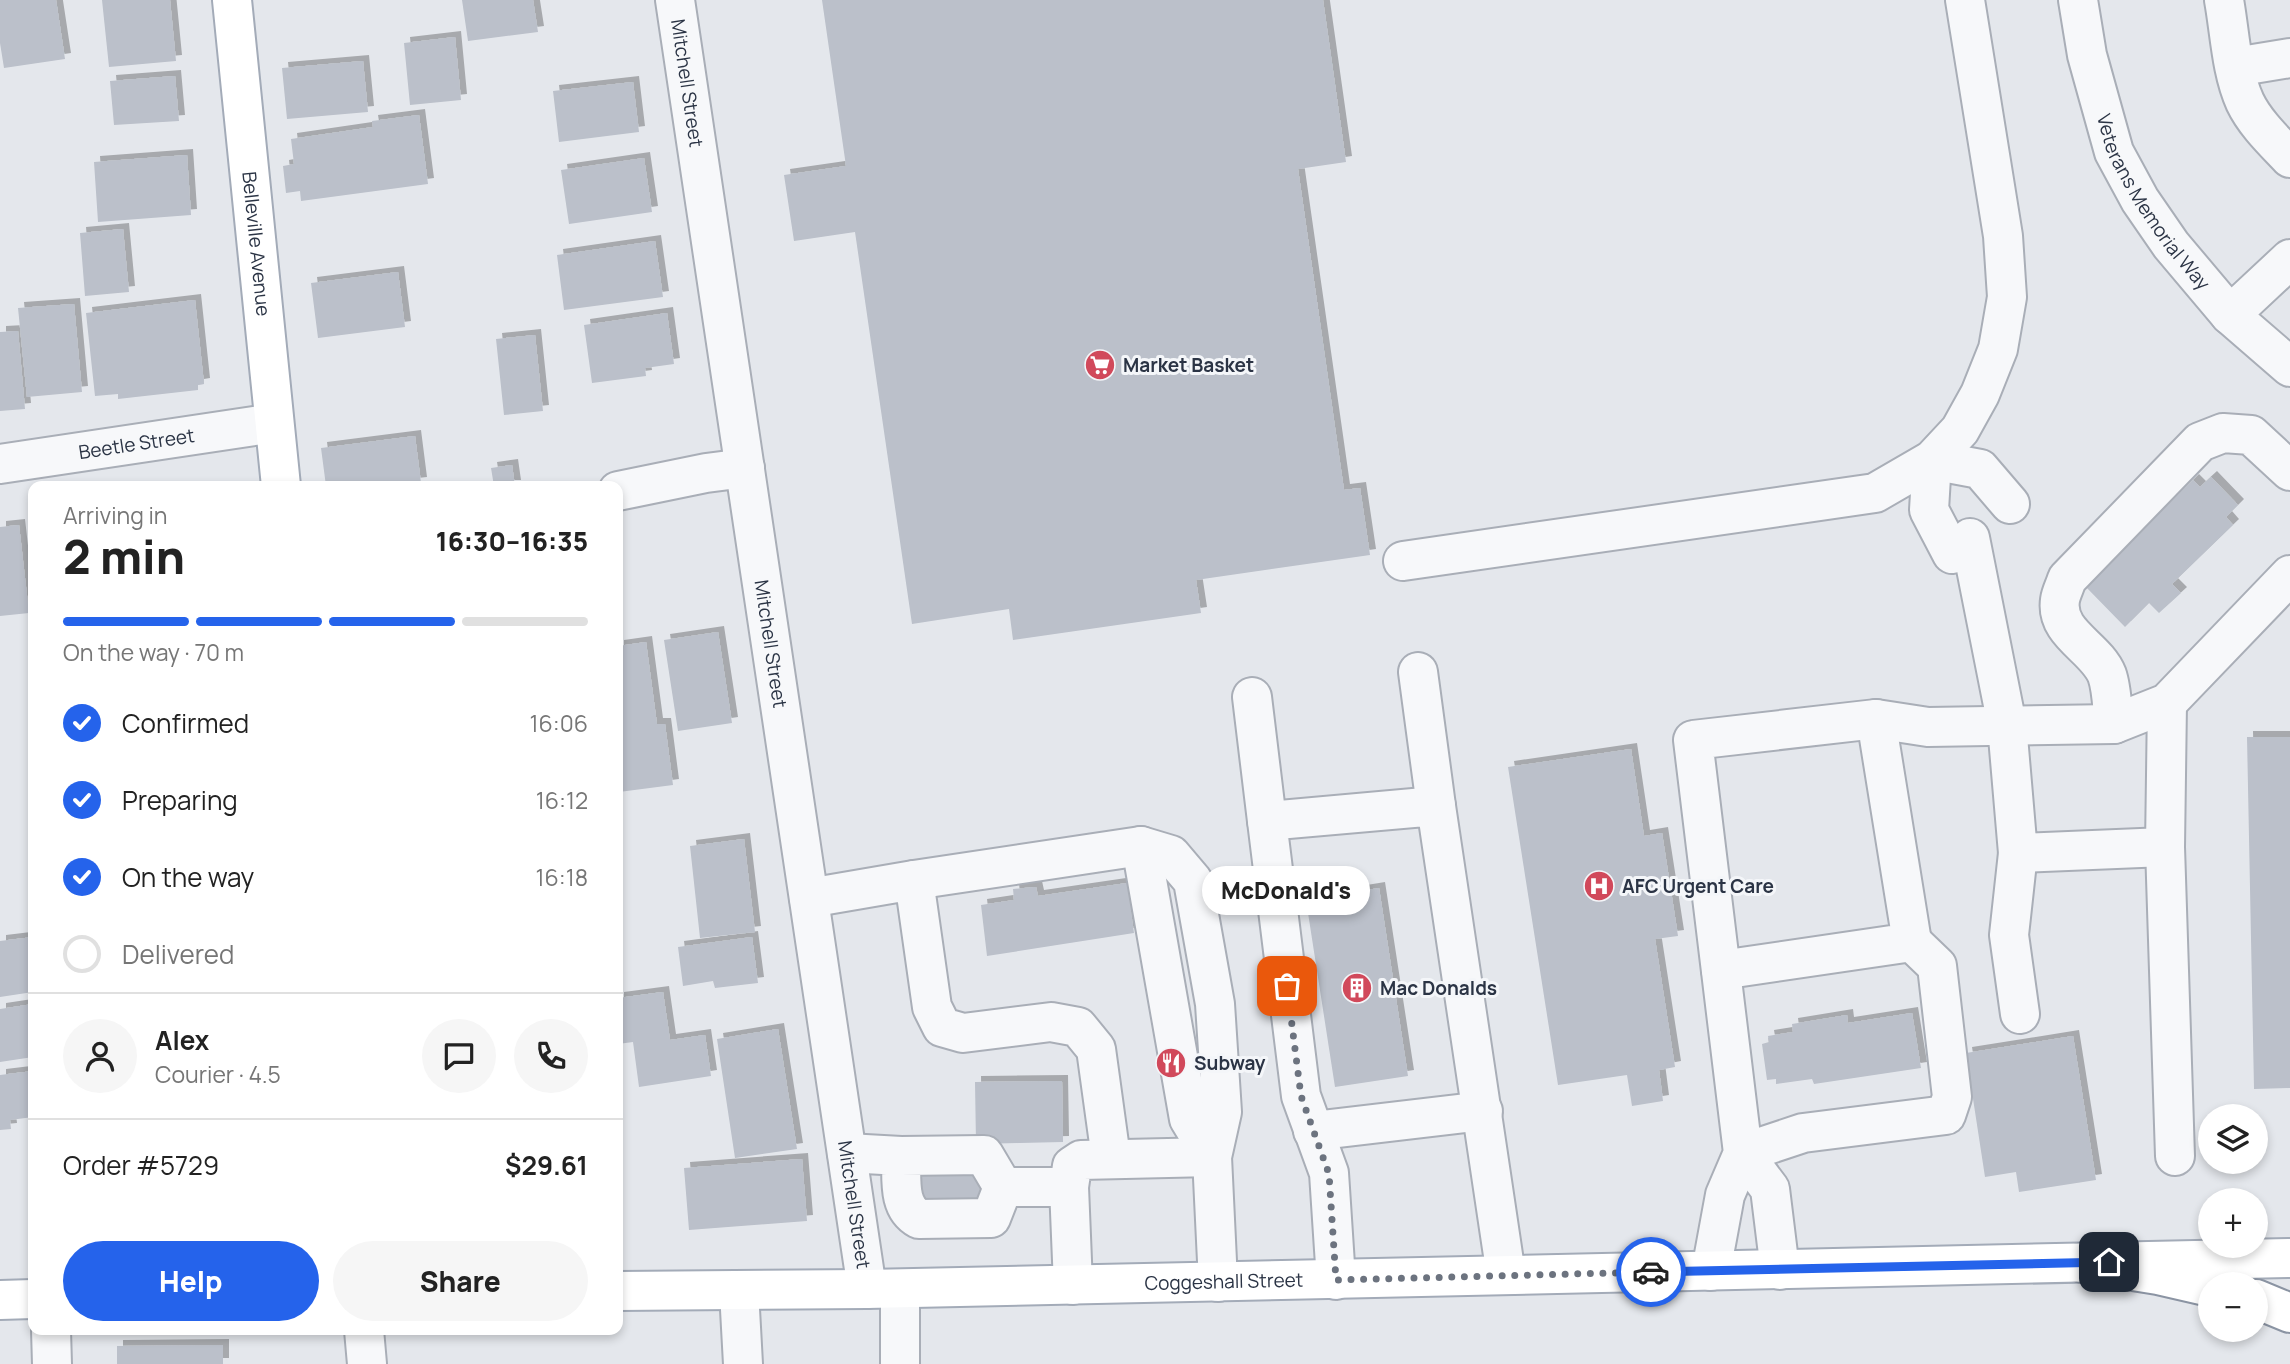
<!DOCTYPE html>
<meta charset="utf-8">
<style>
:root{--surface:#fff;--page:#f6f6f6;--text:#222;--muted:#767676;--line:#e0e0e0;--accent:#2563eb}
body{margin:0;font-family:Manrope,sans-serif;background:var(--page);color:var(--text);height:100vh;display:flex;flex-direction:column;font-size:26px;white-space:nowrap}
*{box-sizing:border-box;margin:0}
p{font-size:23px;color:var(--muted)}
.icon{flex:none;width:38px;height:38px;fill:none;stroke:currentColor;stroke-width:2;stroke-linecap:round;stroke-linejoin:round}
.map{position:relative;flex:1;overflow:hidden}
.drawer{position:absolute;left:28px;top:481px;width:595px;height:854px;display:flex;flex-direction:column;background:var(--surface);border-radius:14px;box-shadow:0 4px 10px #0003}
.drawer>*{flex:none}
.controls{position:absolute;left:2198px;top:1104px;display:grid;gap:14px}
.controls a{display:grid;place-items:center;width:70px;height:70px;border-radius:50%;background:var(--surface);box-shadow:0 4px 10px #0003;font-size:35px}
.pin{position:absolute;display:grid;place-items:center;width:60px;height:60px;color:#fff;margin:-30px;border-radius:14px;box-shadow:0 4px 10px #0006}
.courier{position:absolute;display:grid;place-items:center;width:70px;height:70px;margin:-35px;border:5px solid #2563eb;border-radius:50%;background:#fff;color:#222;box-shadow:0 2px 9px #0007}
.bubble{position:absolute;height:49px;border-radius:24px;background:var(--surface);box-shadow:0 4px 10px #0003;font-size:23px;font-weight:800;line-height:49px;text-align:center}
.headline em{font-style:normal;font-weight:800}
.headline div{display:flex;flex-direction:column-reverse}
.headline{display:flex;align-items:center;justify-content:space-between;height:119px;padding:0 35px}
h1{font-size:46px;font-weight:800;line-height:52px}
.bar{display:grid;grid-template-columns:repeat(4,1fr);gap:10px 7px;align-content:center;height:84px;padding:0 35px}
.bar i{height:9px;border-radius:5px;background:var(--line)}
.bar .selected{background:var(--accent)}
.bar p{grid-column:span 4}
.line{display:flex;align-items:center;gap:18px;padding:0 35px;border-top:2px solid var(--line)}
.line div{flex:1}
.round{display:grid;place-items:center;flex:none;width:74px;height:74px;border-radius:37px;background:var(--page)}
ol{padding:0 35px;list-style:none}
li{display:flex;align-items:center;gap:21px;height:77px}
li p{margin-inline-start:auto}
li .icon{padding:7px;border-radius:50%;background:var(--accent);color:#fff;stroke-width:4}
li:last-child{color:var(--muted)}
li i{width:38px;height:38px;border:4px solid var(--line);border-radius:50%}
.button{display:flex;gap:14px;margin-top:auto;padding:14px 35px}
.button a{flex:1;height:80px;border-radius:42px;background:var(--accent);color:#fff;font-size:28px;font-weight:800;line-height:80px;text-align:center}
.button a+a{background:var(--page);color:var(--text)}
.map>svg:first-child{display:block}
.building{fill:#bbc0ca;filter:url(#shadow)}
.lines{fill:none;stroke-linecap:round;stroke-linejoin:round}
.minor-casing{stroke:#a9aeb7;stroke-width:42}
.major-casing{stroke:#a3abb8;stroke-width:42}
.highway-casing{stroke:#8b94a3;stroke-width:42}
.minor{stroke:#f7f8fa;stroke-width:38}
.major{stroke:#fff;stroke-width:38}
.highway{stroke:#fff;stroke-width:38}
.done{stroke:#6c737f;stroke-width:7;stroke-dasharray:0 12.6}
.route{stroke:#2563eb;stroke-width:9}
.labels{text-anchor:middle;stroke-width:6;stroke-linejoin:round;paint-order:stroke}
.street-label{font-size:19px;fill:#2b3445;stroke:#f4f6f9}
.poi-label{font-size:19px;font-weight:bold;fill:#2b3445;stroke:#f4f6f9;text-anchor:start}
</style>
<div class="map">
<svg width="2290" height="1364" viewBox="0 0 2290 1364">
<defs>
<filter id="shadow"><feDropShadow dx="6" dy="-6" stdDeviation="0" flood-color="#0004"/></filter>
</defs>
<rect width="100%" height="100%" fill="#e4e7ec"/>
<path class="building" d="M 0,0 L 56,0 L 65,59 L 4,68 L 0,43 Z
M 102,0 L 170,0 L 176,61 L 109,67 Z
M 462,0 L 533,0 L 538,32 L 468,41 Z
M 822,0 L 1323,0 L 1346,162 L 1298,169 L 1344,490 L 1360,488 L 1370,555 L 1196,580 L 1201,613 L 1013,640 L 1009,609 L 912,624 L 855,232 L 794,241 L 784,175 L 846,166 Z
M 455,37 L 461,100 L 410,105 L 404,43 Z
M 363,61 L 368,112 L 287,119 L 282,68 Z
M 175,76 L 179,121 L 114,125 L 110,81 Z
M 633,82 L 639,132 L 559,142 L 553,91 Z
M 419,115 L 428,184 L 301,201 L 300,191 L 286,193 L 283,166 L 294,164 L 291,139 L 373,127 L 372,121 Z
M 187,155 L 191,215 L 98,222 L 94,162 Z
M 644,158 L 652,212 L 569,224 L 561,170 Z
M 123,229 L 129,292 L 85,296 L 80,233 Z
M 655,241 L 663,297 L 564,310 L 557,255 Z
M 398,272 L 405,327 L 318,338 L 311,283 Z
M 195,300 L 204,384 L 198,385 L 198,390 L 118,399 L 118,394 L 95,396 L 86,313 Z
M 74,304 L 82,392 L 27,397 L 18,308 Z
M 667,313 L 674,364 L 645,368 L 646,376 L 592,383 L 584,325 Z
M 18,331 L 25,409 L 0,411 L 0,332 Z
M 535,335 L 543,411 L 504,415 L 496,339 Z
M 415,436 L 421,483 L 393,486 L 326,486 L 321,448 Z
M 512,465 L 515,486 L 494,486 L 491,468 Z
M 2211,477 L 2238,505 L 2226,517 L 2233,525 L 2172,584 L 2181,593 L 2159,613 L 2149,603 L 2125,627 L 2085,586 L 2193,480 L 2200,487 Z
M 19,525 L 29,613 L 0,616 L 0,527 Z
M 718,632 L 732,723 L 678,731 L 664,640 Z
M 646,642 L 657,724 L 665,724 L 673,785 L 619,792 L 618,646 Z
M 2247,737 L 2290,737 L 2290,1088 L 2254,1089 Z
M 1631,749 L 1644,836 L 1662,833 L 1678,936 L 1655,939 L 1675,1067 L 1659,1070 L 1663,1101 L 1632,1106 L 1627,1075 L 1558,1085 L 1508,767 Z
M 744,839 L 755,932 L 700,938 L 690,846 Z
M 1127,883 L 1134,933 L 987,956 L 981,905 L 1014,900 L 1013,889 L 1036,887 L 1038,896 Z
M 1379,888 L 1408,1076 L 1335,1087 L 1306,900 Z
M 33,937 L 33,992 L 0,997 L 0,941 Z
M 752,937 L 758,983 L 715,988 L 713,981 L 683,986 L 678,947 Z
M 663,992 L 670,1040 L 705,1035 L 711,1076 L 639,1087 L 633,1042 L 618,1044 L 618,998 Z
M 33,1004 L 33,1057 L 0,1062 L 0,1009 Z
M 1912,1013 L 1921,1068 L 1814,1084 L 1812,1079 L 1776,1084 L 1776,1079 L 1767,1080 L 1762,1044 L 1769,1042 L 1768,1036 L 1793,1032 L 1792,1024 L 1847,1015 L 1848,1023 Z
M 778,1029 L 797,1149 L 735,1158 L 717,1039 Z
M 2073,1036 L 2096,1180 L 2019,1192 L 2016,1172 L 1985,1177 L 1966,1053 Z
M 33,1071 L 33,1117 L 10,1120 L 11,1129 L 0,1130 L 0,1075 Z
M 1062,1081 L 1063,1142 L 976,1144 L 975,1082 Z
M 802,1159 L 807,1221 L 689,1230 L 684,1168 Z
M 982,1167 L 982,1209 L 917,1210 L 917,1168 Z
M 223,1345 L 223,1364 L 117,1364 L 117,1346 Z"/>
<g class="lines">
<g class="minor-casing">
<g id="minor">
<path id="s1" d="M 675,0 L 867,1289"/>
<path id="s2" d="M 2078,0 L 2087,55 L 2114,152 L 2140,200 L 2171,245 L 2230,315 L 2290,367"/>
<path d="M 2224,0 C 2230,33 2231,71 2245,102 C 2255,123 2274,141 2290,158"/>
<path d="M 2235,67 L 2290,58"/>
<path d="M 2230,315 L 2290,259"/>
<path id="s3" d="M 0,464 L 274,423"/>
<path d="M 618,491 L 706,473 L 745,468"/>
<path d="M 1970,538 L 2007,725 L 2018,853 L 2165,847"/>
<path d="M 1952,554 L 1929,510 L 1932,460 L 1980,469 L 2010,504"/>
<path d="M 1403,561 L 1875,493 L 1932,460 L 1960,430 L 1980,394 L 1998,349 L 2007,297 L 2003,236 L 1965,0"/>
<path d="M 1418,672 L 1436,806"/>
<path d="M 1252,697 L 1267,821"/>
<path d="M 2167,703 L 2165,847 L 2175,1156"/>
<path d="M 2114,724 C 2112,708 2112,689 2107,675 C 2096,647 2055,634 2060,600 C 2061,593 2065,586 2067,579 L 2200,442 L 2223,433 L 2251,435 L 2290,471"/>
<path d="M 1141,846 L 1189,1119 L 1212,1157"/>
<path d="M 2018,853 L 2009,935 L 2020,1014"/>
<path d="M 914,880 L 1141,846 L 1171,855 L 1193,881 L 1215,1004 L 1222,1112 L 1212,1157 L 1218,1282"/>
<path d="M 809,898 L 914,880 L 932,1007 L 942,1027 L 963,1033 L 1051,1022 L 1078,1027 L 1096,1049 L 1111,1158"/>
<path d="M 1721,970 L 1912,942 L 1876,719"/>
<path d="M 1313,1131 L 1483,1111"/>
<path d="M 847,1153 L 901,1156 L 984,1155 L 1003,1187 L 991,1218 L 919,1219 C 897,1207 902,1178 901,1156"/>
<path d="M 1743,1153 L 1803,1133 L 1946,1115 L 1952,1097 L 1937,966 L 1912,942"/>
<path d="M 1743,1153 L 1770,1189 L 1780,1270"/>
<path d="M 1003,1187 L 1069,1187"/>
<path d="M 1711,1271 L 1725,1195 L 1743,1153 L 1693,740 L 1876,719 L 1928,727 L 2114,724 L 2167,703 L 2290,575"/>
<path d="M 1336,1280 L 1329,1173 L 1301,1096 L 1267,821 L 1436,806 L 1506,1275"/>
<path d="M 1073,1285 L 1069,1187 L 1072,1166 L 1081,1160 L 1212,1157"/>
<path d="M 900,1289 L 900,1364"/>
<path d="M 739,1291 L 743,1364"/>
<path d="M 51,1330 L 52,1364"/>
<path d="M 364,1330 L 367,1364"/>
</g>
</g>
<g class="major-casing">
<g id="major">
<path id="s4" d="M 232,0 L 281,486"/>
<path id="s5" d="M 618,1291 L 867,1289 L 2290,1258"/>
<path d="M 0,1300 L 33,1299"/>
</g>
</g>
<g class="highway-casing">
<path id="highway" d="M 2083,1263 L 2158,1275 L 2210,1287
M 2256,1299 L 2290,1313"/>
</g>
<use href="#minor" class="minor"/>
<use href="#major" class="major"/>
<use href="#highway" class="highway"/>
</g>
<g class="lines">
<path class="done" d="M 1287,986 L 1301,1096 L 1329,1174 L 1336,1280 L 1651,1272"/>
<path class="route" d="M 1651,1272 L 2109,1262"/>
</g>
<defs>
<g id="supermarket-disc" transform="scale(1.575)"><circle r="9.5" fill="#d1495b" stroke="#f4f6f9"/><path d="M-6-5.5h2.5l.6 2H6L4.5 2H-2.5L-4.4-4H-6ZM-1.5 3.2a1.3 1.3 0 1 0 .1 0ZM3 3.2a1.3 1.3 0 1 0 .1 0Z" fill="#fff"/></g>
<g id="hospital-disc" transform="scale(1.575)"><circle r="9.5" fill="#d1495b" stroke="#f4f6f9"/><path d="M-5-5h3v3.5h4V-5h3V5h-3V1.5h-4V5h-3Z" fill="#fff"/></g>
<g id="building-disc" transform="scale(1.575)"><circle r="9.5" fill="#d1495b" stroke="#f4f6f9"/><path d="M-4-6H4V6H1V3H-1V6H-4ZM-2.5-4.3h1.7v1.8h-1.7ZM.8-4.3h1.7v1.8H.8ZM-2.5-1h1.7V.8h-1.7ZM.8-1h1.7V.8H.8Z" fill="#fff"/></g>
<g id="restaurant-disc" transform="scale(1.575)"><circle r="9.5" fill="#d1495b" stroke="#f4f6f9"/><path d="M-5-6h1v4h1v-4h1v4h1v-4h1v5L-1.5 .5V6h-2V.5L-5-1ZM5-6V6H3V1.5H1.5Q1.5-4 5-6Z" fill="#fff"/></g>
</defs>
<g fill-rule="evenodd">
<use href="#supermarket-disc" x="1100" y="365"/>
<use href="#hospital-disc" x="1599" y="886"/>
<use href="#building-disc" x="1357" y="988"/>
<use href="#restaurant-disc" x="1171" y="1063"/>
</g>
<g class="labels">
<g class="street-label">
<text dy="7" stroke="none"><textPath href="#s1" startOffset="84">Mitchell Street</textPath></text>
<text dy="7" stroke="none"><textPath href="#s2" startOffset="219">Veterans Memorial Way</textPath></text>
<text dy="7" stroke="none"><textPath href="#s4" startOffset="245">Belleville Avenue</textPath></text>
<text dy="7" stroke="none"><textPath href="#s3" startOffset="138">Beetle Street</textPath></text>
<text dy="7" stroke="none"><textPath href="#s1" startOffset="651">Mitchell Street</textPath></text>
<text dy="7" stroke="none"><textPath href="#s1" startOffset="1218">Mitchell Street</textPath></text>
<text dy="7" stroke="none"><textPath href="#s5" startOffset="606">Coggeshall Street</textPath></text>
</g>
<g class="poi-label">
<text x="1123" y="372">Market Basket</text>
<text x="1622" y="893">AFC Urgent Care</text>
<text x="1380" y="995">Mac Donalds</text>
<text x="1194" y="1070">Subway</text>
</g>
</g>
</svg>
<div class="controls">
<a><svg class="icon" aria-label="layers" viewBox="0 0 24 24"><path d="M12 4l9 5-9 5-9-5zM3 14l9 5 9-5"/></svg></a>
<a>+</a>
<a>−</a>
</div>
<div class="pin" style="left:1287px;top:986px;background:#ea580c"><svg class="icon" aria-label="bag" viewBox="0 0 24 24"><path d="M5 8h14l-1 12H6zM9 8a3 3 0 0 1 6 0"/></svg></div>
<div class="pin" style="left:2109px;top:1262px;background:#1f2937"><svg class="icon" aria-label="home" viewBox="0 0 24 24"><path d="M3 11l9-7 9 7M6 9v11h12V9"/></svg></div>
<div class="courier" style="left:1651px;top:1272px"><svg class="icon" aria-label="car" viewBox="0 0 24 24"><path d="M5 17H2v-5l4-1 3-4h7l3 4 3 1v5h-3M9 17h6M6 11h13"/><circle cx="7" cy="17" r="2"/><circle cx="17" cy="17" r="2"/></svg></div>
<div class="bubble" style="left:1202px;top:866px;width:168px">McDonald's</div>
<section class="drawer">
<div class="headline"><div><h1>2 min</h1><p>Arriving in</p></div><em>16:30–16:35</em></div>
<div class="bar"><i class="selected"></i><i class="selected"></i><i class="selected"></i><i></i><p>On the way · 70 m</p></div>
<ol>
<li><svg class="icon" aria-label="check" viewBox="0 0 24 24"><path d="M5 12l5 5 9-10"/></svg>Confirmed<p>16:06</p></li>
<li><svg class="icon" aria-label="check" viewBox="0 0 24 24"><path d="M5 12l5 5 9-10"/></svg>Preparing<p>16:12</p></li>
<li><svg class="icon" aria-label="check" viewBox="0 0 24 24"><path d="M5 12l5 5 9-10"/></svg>On the way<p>16:18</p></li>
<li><i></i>Delivered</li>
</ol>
<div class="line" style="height:126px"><a class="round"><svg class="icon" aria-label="person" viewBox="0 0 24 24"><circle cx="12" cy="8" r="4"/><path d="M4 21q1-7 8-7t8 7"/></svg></a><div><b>Alex</b><p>Courier · 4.5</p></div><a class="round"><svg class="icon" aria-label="chat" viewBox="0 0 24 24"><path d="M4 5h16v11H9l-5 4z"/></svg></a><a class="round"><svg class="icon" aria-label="phone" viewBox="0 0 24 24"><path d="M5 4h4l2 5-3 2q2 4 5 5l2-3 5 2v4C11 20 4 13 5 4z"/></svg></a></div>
<div class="line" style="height:91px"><div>Order #5729</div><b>$29.61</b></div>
<div class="button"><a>Help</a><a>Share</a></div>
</section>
</div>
